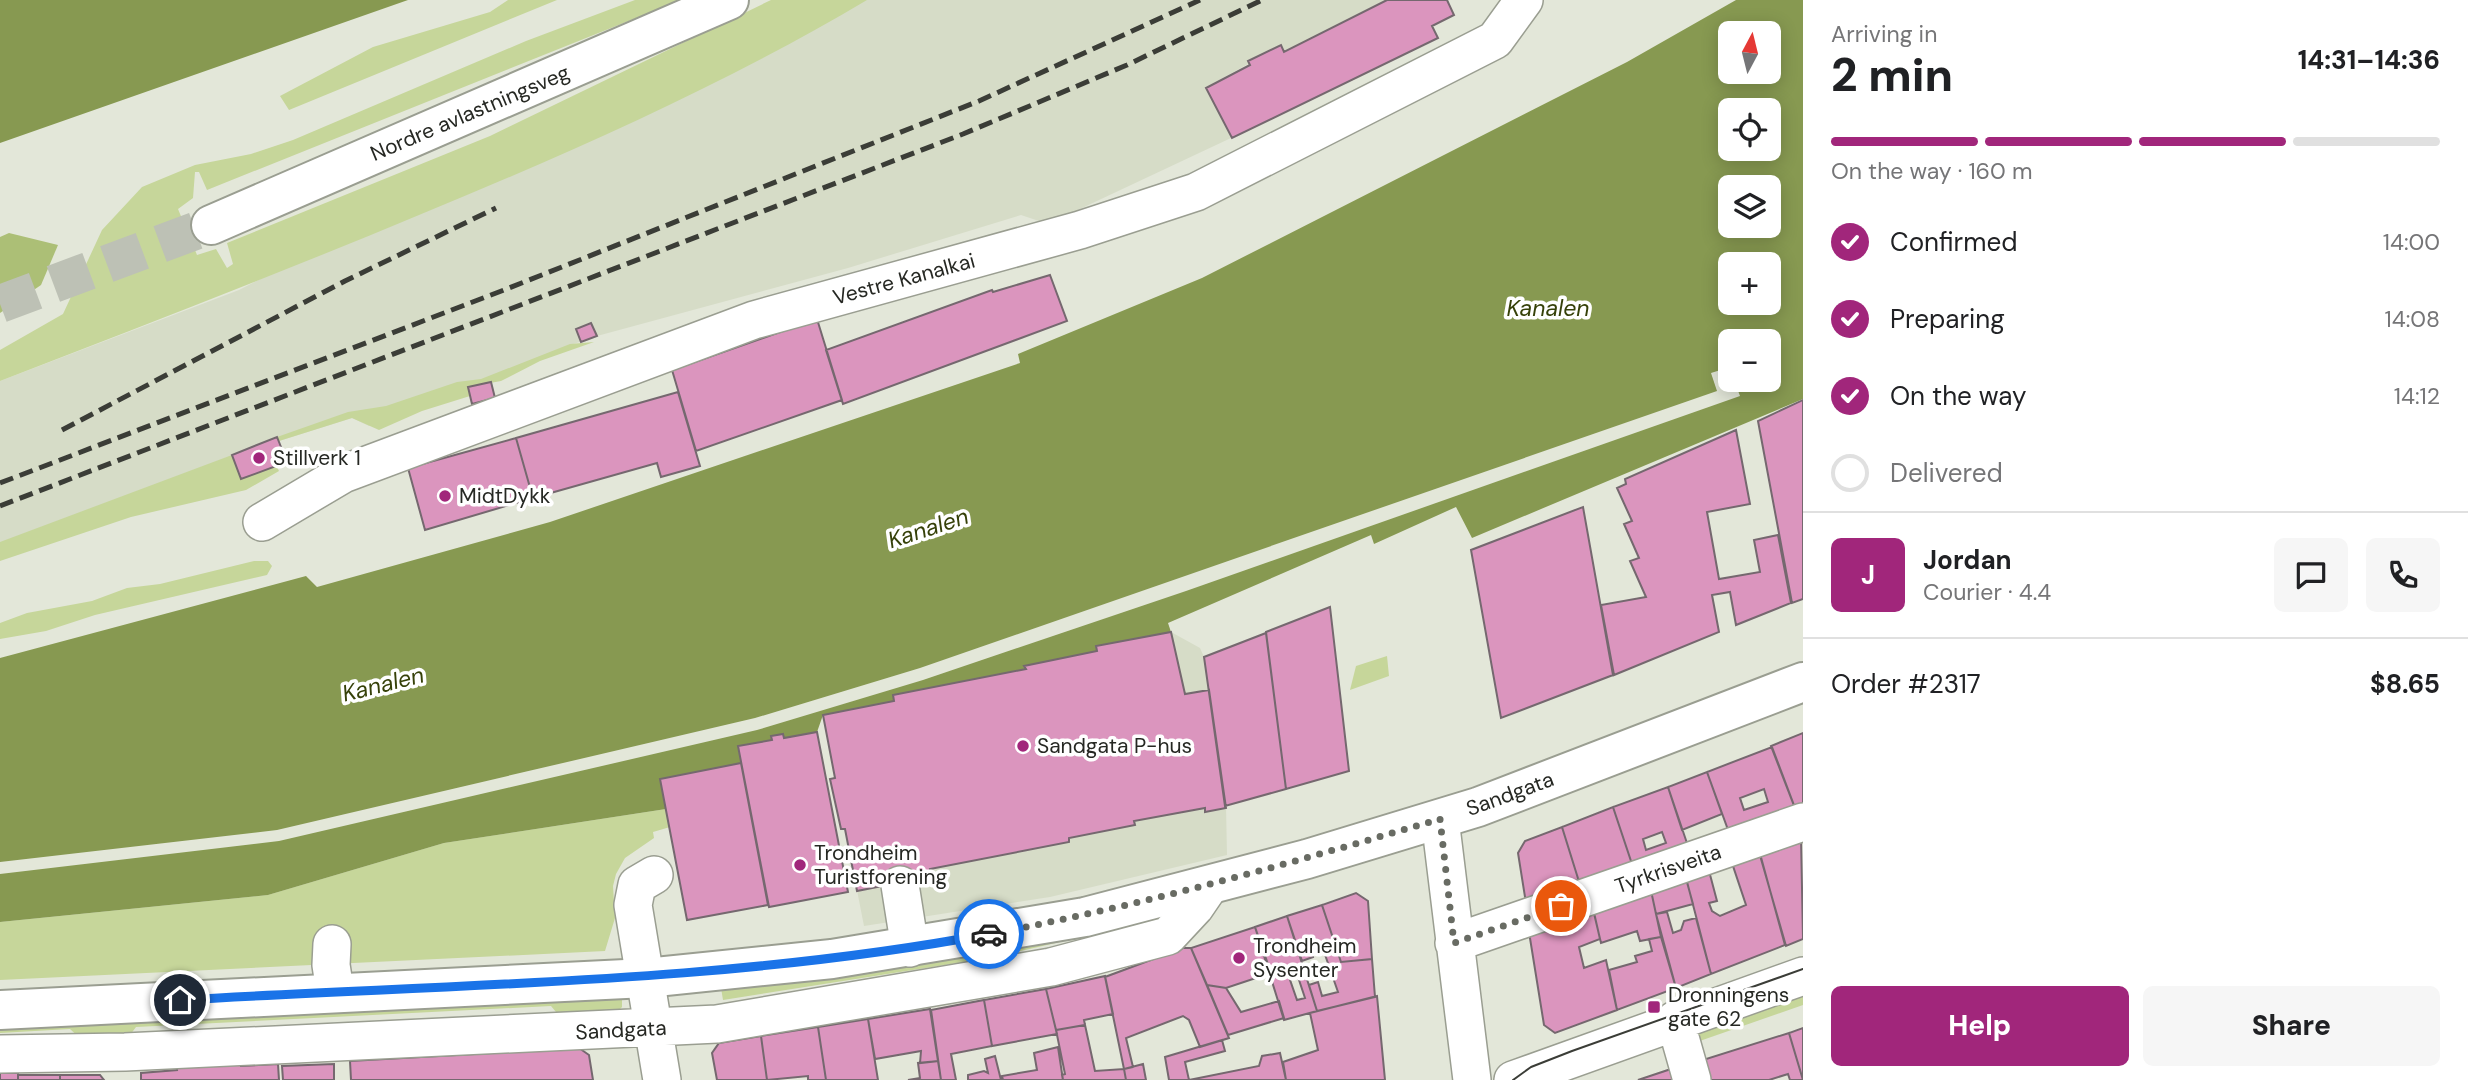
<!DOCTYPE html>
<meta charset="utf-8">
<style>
:root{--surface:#fff;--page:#f6f6f6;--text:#202124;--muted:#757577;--line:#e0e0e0;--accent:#a1267b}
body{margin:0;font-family:"DM Sans",sans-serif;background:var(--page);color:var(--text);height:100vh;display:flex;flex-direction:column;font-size:26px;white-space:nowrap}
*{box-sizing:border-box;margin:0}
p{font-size:23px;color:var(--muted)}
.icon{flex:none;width:38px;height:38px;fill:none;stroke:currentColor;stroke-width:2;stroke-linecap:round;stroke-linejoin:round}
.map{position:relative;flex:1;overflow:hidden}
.sheet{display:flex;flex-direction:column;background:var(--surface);width:665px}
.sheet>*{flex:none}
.needle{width:46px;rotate:7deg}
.controls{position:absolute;left:1718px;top:21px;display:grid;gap:14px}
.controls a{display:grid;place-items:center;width:63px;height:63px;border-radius:10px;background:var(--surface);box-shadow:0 4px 18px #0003;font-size:35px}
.pin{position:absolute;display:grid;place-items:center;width:60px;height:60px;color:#fff;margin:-30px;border:4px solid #fff;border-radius:50%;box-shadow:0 2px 7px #0007}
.courier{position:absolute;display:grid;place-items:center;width:70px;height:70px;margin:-35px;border:5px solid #1a73e8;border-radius:50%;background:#fff;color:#222;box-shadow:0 2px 9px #0007}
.overview em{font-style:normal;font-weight:800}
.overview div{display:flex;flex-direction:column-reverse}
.overview{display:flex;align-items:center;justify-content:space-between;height:119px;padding:0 28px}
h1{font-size:46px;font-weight:800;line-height:52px}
.bar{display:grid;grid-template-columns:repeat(4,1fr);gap:10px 7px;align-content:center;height:84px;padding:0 28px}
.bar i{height:9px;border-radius:5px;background:var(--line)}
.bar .selected{background:var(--accent)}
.bar p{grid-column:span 4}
.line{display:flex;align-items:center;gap:18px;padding:0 28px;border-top:2px solid var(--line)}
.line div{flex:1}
.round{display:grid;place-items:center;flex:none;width:74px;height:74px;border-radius:10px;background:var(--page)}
ol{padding:0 28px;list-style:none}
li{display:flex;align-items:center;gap:21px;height:77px}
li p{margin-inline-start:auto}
li .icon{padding:7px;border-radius:50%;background:var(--accent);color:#fff;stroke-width:4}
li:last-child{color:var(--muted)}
li i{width:38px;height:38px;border:4px solid var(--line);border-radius:50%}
.primary-button{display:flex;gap:14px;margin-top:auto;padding:14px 28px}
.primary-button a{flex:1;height:80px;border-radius:10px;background:var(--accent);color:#fff;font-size:28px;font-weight:800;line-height:80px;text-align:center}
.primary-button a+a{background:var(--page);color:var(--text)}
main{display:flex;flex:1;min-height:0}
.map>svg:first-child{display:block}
.built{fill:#d6dcc7}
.green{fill:#c6d69a}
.forest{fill:#acbf76}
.water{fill:#879951;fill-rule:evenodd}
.pier{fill:#e3e7d9}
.building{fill:#db95be;stroke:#75686f;stroke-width:2;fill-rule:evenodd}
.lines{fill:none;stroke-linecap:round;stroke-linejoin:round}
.highway-tunnel{stroke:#bdc1b5;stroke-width:38;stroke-dasharray:38 19;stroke-linecap:butt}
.minor-casing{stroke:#9a9e91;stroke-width:40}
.major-casing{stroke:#9a9e91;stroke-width:42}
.highway-casing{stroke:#9a9e91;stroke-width:42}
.minor{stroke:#fff;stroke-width:37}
.major{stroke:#fff;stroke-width:38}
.highway{stroke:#fff;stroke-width:38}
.tram{stroke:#3b3d37;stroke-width:2}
.rail{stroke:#3b3d37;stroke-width:5;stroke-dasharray:14 7;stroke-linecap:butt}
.done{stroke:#686b63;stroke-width:7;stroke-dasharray:0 12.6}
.route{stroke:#1a73e8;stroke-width:9}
.poi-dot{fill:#a1267b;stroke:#fff;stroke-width:2.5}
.labels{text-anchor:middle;stroke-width:7;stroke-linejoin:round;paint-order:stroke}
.street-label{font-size:21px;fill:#262823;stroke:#fff}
.poi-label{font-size:21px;fill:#262823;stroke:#fff;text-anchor:start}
.water-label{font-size:23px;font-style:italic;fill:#364109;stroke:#fff}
</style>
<main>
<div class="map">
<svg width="1803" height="1080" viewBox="0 0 1803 1080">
<rect width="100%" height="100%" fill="#e3e7d9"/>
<path class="built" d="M 806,0 L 1387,0 L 1284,52 L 1281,46 L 1206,87 L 1231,138 L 1048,224 L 1021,215 L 848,268 L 597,336 L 556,350 L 491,382 L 369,426 L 352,418 L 279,441 L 277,437 L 232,455 L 235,463 L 0,548 L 0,381 L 239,290 Z
M 1171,632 L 1200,648 L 1204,657 L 1226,806 L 1227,855 L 1050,897 L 864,926 L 845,829 L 841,829 L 830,779 L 835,777 L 823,715 L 894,701 L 893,695 L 1025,669 L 1024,666 L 1097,651 L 1096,646 Z"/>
<path class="green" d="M 508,0 L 557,0 L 289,110 L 280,96 L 373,47 L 490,12 Z
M 635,0 L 681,0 L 207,190 L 199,172 L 195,172 L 193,198 L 178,209 L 197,255 L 216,249 L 227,268 L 233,264 L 227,243 L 490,136 L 771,0 L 867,0 C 724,85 572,152 419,215 C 280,273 140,327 0,381 L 0,350 L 63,314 L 102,230 L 142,187 L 195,165 L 251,154 L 293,140 L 526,41 Z
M 594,342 L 540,361 L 501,381 L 468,387 L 470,396 L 422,411 L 379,430 L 352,418 L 279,441 L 277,437 L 348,412 L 386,406 L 457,382 L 481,379 L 570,344 Z
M 232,455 L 241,479 L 276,465 L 279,471 L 246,490 L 131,517 L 0,561 L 0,542 Z
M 254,561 L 268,561 L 272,566 L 267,575 L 95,615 L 46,631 L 0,639 L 0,623 L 27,613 L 92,601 L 127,588 L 160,584 Z
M 1387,656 L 1389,676 L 1350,690 L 1356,666 Z
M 666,809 L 670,827 L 653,832 L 654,838 L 625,858 L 616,874 L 613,886 L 615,918 L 605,951 L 0,980 L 0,922 L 268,895 L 444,843 Z
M 1173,906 L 1174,916 L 1099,944 L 1091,935 L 989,958 L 723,1000 L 720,982 Z
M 1803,980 L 1803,1005 L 1694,1043 L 1686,1019 Z
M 622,996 L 622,1007 L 613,1016 L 561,1018 L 551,1006 L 136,1027 L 127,1039 L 82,1040 L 70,1029 L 0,1033 L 0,1019 Z"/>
<path class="forest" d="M 9,233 L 58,245 L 41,285 L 0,313 L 0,237 Z"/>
<path class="water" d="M 0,0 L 408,0 L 0,143 Z
M 1736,0 L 1803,0 L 1803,399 L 1472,538 L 1456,507 L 1374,544 L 1371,535 L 1168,623 L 1171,632 L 1097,646 L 1097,651 L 1025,666 L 1026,669 L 893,695 L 894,701 L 823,715 L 817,732 L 784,738 L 771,737 L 772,740 L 739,746 L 741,763 L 661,779 L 666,809 L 444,843 L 268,895 L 0,922 L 0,658 L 306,576 L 317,587 L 550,522 L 1020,363 L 1018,354 L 1202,278 L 1627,62 ZM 1731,33 L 1769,33 L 1769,72 L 1731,72 ZM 1731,110 L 1769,110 L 1769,149 L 1731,149 ZM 1731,187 L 1769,187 L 1769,226 L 1731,226 ZM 1731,264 L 1769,264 L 1769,303 L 1731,303 ZM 1731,341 L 1769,341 L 1769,380 L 1731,380 Z"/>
<path class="pier" d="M 1730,367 L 1731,380 L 1734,380 L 1740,396 L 1186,591 L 923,680 L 757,730 L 279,841 L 0,874 L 0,862 L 277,830 L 755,718 L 920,668 L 1717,391 L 1711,373 Z"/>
<path class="building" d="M 1387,0 L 1447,0 L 1454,15 L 1432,26 L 1438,38 L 1232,138 L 1206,88 L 1250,65 L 1248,61 L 1281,45 L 1284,52 Z
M 1050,275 L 1067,321 L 843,404 L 826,350 L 992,290 L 993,292 Z
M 817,319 L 842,400 L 696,451 L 672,370 Z
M 591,323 L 597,336 L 581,342 L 576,329 Z
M 491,382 L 495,398 L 472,404 L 468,387 Z
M 678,392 L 700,466 L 661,477 L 657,463 L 533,498 L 516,438 Z
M 1803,400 L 1803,599 L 1792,603 L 1758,421 Z
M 1736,430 L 1750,504 L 1707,512 L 1719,579 L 1760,572 L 1754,540 L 1778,535 L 1791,603 L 1736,625 L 1730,592 L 1712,595 L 1719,632 L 1614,675 L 1601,605 L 1646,597 L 1630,561 L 1639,558 L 1624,524 L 1632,521 L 1617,488 L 1626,484 L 1625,479 Z
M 277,437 L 287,462 L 241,479 L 232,455 Z
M 516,438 L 533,498 L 425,530 L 408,468 Z
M 1583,507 L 1613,675 L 1501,718 L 1471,550 Z
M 1330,607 L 1349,771 L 1286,789 L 1266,632 Z
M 1171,632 L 1185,694 L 1209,690 L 1226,808 L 1205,812 L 1205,808 L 1134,821 L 1135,825 L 1069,838 L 1069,842 L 930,869 L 932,876 L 857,891 L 845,829 L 841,829 L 830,779 L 835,778 L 823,715 L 894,701 L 893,695 L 1026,669 L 1024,666 L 1097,651 L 1096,646 Z
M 1266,633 L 1286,789 L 1225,806 L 1204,657 Z
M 817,732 L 848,892 L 769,907 L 738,746 L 772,740 L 771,736 L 783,734 L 784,738 Z
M 1803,733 L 1803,814 L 1798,816 L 1771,746 Z
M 1772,747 L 1798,816 L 1731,838 L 1707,772 ZM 1764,789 L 1768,802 L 1744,810 L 1740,798 Z
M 741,763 L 768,905 L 687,920 L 660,779 Z
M 1707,772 L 1722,814 L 1682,830 L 1668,787 Z
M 1668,787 L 1690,852 L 1634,870 L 1613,807 ZM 1662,832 L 1666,843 L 1646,850 L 1643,839 Z
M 1613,807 L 1634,870 L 1581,888 L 1562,827 Z
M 1562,827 L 1581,888 L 1534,903 L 1525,897 L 1518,853 L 1525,841 Z
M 1801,837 L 1803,939 L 1786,946 L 1759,852 Z
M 1759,850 L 1785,945 L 1711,974 L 1685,874 L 1708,867 L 1717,901 L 1709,903 L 1712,911 L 1720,916 L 1746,905 L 1731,860 Z
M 1685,875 L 1693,904 L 1656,914 L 1650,886 Z
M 1650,886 L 1661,937 L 1640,941 L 1637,931 L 1601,943 L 1592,905 Z
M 1356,893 L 1368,901 L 1372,959 L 1341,962 L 1322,905 Z
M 1592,904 L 1600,939 L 1579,947 L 1584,968 L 1606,960 L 1617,1010 L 1555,1033 L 1544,1025 L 1529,932 Z
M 1322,905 L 1341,962 L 1372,959 L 1375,997 L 1317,1011 L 1309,985 L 1318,982 L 1322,996 L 1338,992 L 1323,949 L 1312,953 L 1313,957 L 1302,961 L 1287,916 Z
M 1667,912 L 1673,933 L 1681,930 L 1684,921 L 1696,918 L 1711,974 L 1676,988 L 1656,914 Z
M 1287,916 L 1317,1011 L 1284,1020 L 1255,927 ZM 1296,971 L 1305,998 L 1297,1000 L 1288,974 Z
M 1255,927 L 1271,973 L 1226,988 L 1207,985 L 1191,948 Z
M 1661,937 L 1676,988 L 1617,1010 L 1609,970 L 1637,962 L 1635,956 L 1652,951 L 1649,939 Z
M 1183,948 L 1191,948 L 1229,1038 L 1200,1047 L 1189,1020 L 1183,1016 L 1126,1038 L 1133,1067 L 1124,1069 L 1105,977 Z
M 1105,976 L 1113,1014 L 1084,1020 L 1085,1025 L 1056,1030 L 1046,989 Z
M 1207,985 L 1226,988 L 1241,1012 L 1279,1001 L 1284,1018 L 1228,1035 Z
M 1046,989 L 1057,1034 L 992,1046 L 984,1000 Z
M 1377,996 L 1385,1080 L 1286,1080 L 1283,1062 L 1318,1050 L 1310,1013 Z
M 984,1000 L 992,1046 L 951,1054 L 956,1080 L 941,1080 L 931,1010 Z
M 930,1009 L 938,1061 L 920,1063 L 921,1051 L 875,1059 L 868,1019 Z
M 868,1019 L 878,1080 L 826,1080 L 818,1027 Z
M 1085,1025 L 1095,1071 L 1124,1069 L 1126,1080 L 1063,1080 L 1062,1075 L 1065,1074 L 1056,1030 Z
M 818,1027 L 826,1080 L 808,1080 L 808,1076 L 767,1080 L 761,1036 Z
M 1803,1028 L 1803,1080 L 1789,1033 Z
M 1789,1033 L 1803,1080 L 1790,1080 L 1788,1074 L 1769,1080 L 1705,1080 L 1702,1071 L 1706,1059 Z
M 761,1036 L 767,1080 L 717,1080 L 712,1053 L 719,1043 Z
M 1222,1040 L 1225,1051 L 1185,1062 L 1189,1080 L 1169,1080 L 1165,1057 Z
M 1058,1047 L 1063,1080 L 1003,1080 L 1002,1076 L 1037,1070 L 1034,1053 Z
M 579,1048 L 589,1055 L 593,1080 L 351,1080 L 350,1061 Z
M 1280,1053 L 1286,1080 L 1189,1080 L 1259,1066 L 1262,1056 Z
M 995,1056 L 1001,1080 L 968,1080 L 968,1075 L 984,1071 L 988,1073 L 985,1059 Z
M 241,1060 L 241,1066 L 278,1064 L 279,1080 L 141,1080 L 141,1073 L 177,1070 L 176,1064 Z
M 938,1061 L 941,1080 L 908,1080 L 920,1078 L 918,1063 Z
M 334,1064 L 334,1080 L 283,1080 L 282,1066 Z
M 1143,1064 L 1146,1080 L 1126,1080 L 1124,1069 Z
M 1674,1068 L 1685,1080 L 1638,1080 Z
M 0,1073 L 18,1073 L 18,1080 L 0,1080 Z
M 18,1075 L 60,1075 L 60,1080 L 18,1080 Z
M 60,1075 L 100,1075 L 104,1080 L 60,1080 Z"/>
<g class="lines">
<path class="highway-tunnel" d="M 0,304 L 211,225"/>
<g class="minor-casing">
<path id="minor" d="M 262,522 L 343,474 L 754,320 L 1080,230 L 1196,192 L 1495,40 L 1524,0
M 1440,819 L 1472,1080
M 654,875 L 637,885 L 633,905 L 662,1080
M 900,885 L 910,948
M 1454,943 L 1803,822
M 332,944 L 331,965 L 335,991
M 1675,1020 L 1692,1080
M 0,1054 L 125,1052 L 717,1024 L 1051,967 L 1168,936 L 1195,907 L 1210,885
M 1513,1080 L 1803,976"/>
</g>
<g class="major-casing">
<path id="major" d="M 0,1010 L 646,978 L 832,959 L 1085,917 L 1307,859 L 1478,807 L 1803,682"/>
</g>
<g class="highway-casing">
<path id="highway" d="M 211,225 L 729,0"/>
</g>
<use href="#minor" class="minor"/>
<use href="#major" class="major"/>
<use href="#highway" class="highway"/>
<path class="tram" d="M 1513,1080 L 1531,1067 L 1572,1051 L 1803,969"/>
<path class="rail" d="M 62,430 L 345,281 L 496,208
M 0,483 L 504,290 L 979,101 L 1200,0
M 0,506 L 963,134 L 1127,65 L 1262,0"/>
</g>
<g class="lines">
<path class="done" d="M 989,934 C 1142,906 1291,863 1440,819 L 1454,943 L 1561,906"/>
<path class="route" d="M 180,1000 C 450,984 722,984 989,934"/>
</g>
<g class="poi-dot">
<circle cx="259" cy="458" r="7"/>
<circle cx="445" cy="496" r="7"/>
<circle cx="1023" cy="746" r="7"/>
<circle cx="800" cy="865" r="7"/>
<circle cx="1239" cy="958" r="7"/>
<rect x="1647" y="1000" width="14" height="14" rx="3.5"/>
</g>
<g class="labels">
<g class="street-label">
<text transform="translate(470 113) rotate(-23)" y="7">Nordre avlastningsveg</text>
<text transform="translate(904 279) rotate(-15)" y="7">Vestre Kanalkai</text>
<text transform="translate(1510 794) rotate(-20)" y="7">Sandgata</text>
<text transform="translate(1668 869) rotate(-19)" y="7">Tyrkrisveita</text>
<text transform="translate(621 1030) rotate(-3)" y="7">Sandgata</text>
</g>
<g class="poi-label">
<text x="273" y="465">Stillverk 1</text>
<text x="459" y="503">MidtDykk</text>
<text x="1037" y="753">Sandgata P-hus</text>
<text x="814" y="860">Trondheim<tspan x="814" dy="24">Turistforening</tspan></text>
<text x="1253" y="953">Trondheim<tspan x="1253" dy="24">Sysenter</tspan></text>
<text x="1668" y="1002">Dronningens<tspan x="1668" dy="24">gate 62</tspan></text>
</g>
<g class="water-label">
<text x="1548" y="316">Kanalen</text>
<text transform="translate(928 528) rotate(-18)" y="8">Kanalen</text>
<text transform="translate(383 684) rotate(-14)" y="8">Kanalen</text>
</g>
</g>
</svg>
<div class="controls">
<a><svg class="needle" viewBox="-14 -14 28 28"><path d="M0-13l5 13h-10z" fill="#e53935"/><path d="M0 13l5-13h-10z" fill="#757577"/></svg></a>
<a><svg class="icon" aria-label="locate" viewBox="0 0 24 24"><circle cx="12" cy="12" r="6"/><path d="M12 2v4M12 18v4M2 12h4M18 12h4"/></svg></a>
<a><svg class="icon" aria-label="layers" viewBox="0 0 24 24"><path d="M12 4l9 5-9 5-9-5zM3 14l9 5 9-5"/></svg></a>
<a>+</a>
<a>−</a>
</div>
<div class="pin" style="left:1561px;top:906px;background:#ea580c"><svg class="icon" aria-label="bag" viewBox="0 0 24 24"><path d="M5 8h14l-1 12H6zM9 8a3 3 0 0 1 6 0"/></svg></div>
<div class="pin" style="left:180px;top:1000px;background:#1f2937"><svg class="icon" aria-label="home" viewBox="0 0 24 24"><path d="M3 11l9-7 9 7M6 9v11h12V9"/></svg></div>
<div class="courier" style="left:989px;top:934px"><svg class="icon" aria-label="car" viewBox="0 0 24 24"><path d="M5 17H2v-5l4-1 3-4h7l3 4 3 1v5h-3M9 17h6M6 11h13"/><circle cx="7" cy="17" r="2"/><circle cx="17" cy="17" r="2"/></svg></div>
</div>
<section class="sheet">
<div class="overview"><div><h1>2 min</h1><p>Arriving in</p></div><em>14:31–14:36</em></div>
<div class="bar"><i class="selected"></i><i class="selected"></i><i class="selected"></i><i></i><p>On the way · 160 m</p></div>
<ol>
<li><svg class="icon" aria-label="check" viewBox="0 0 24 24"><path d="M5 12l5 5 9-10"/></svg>Confirmed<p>14:00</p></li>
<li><svg class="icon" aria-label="check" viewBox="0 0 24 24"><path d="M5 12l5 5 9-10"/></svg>Preparing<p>14:08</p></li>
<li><svg class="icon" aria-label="check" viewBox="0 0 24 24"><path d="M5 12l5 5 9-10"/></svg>On the way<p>14:12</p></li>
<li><i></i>Delivered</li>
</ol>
<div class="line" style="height:126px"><b class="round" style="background:var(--accent);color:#fff">J</b><div><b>Jordan</b><p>Courier · 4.4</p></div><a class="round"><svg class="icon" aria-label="chat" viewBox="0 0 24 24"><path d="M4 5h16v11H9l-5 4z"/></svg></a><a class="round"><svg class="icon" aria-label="phone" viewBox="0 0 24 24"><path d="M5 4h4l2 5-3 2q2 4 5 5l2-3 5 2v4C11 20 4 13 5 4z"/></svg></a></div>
<div class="line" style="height:91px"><div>Order #2317</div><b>$8.65</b></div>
<div class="primary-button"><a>Help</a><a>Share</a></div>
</section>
</main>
